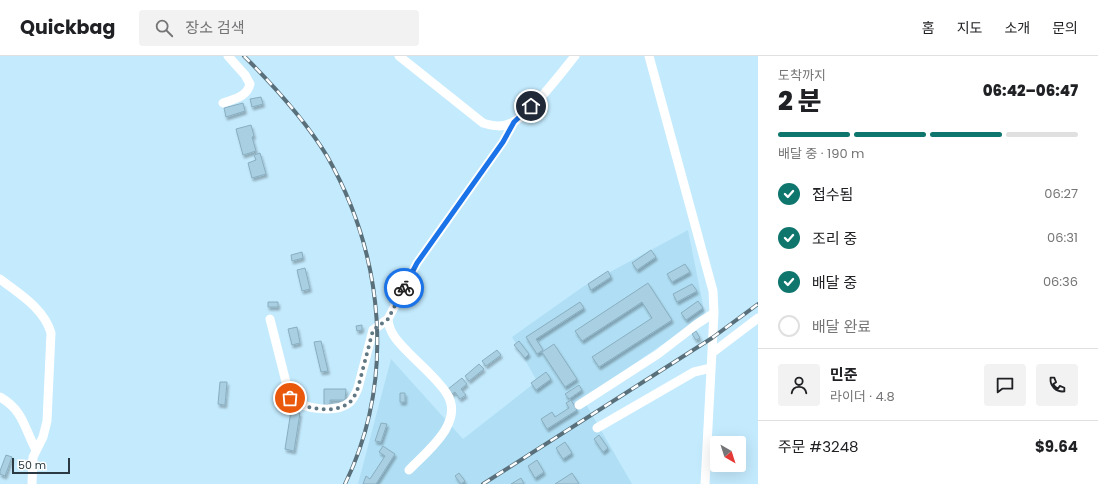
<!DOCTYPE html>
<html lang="ko">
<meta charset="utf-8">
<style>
:root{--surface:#fff;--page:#f2f2f2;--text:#202124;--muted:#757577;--line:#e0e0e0;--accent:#0f766e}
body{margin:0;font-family:Poppins,"Noto Sans KR",sans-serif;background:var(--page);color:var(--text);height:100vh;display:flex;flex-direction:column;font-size:15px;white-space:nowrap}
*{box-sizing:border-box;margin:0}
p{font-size:13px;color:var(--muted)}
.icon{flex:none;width:22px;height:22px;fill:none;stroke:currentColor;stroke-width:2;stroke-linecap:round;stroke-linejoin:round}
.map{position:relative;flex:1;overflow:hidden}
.drawer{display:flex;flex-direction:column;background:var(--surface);width:340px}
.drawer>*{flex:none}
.needle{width:26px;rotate:141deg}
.buttons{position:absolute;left:710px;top:380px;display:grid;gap:8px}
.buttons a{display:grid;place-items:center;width:36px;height:36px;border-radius:4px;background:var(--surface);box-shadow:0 4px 16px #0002;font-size:20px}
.scale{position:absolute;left:12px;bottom:10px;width:58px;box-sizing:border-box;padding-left:4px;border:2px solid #2b3a42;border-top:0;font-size:11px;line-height:14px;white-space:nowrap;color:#2b3a42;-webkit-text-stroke:3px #fff;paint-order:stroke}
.pin{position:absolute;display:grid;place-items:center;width:34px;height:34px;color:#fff;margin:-17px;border:2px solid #fff;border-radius:50%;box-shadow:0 1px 4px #0007}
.courier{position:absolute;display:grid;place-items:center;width:40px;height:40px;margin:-20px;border:3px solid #1a73e8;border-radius:50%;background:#fff;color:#222;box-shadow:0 1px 5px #0007}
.overview em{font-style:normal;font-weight:800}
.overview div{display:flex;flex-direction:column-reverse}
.overview{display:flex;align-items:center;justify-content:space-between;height:68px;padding:0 20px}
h1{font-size:26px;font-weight:800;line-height:30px}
.bar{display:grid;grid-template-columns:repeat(4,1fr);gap:6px 4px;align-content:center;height:48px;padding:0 20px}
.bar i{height:5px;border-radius:3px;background:var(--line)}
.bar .active{background:var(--accent)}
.bar p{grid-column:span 4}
.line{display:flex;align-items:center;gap:10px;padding:0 20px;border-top:1px solid var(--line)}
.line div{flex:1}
.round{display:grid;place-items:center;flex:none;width:42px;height:42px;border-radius:4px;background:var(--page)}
ol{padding:0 20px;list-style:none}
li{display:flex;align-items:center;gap:12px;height:44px}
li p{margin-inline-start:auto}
li .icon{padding:4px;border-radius:50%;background:var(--accent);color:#fff;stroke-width:4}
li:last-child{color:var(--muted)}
li i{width:22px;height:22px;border:2px solid var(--line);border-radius:50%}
header{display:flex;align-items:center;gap:24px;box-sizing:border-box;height:56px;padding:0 20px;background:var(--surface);border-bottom:1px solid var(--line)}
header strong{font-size:19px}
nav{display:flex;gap:22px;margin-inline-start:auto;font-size:14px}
.search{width:280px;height:36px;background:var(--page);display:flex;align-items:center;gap:10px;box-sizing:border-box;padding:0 14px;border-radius:4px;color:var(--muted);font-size:15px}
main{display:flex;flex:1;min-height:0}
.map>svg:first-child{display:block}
.built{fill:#b0dff5}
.building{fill:#a9cfe2;stroke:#88aec0;filter:url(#shadow)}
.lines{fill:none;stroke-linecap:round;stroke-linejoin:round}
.minor{stroke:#fff;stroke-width:9}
.rail-casing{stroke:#59707b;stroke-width:4}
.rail{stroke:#fff;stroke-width:2.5;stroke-dasharray:8;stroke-linecap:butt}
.done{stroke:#607883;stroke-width:4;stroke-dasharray:0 7.2}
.route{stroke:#1a73e8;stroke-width:5}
</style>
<header>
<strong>Quickbag</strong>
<div class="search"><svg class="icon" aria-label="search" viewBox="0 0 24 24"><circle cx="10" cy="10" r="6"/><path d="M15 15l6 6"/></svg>장소 검색</div>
<nav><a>홈</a><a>지도</a><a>소개</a><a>문의</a></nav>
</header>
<main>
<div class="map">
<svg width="758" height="428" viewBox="0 0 758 428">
<defs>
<filter id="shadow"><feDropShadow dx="1.5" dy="3" stdDeviation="1" flood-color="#0004"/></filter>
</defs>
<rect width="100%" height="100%" fill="#c3eafd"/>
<path class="built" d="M 688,174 L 705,259 L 583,343 L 632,428 L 358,428 L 391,303 L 463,383 L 537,325 L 512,281 L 584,230 Z"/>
<path class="building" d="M 261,41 L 263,48 L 252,51 L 250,43 Z
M 243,47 L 245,55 L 226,61 L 224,52 Z
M 251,69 L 254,80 L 252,81 L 256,95 L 243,99 L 236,73 Z
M 260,97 L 266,118 L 252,122 L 248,107 L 256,104 L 254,99 Z
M 651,194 L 656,201 L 637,214 L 632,207 Z
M 302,196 L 303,202 L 292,205 L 291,199 Z
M 685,208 L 690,216 L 672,226 L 667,218 Z
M 305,212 L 310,233 L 302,235 L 297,214 Z
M 608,215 L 611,221 L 591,234 L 588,228 Z
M 648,227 L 672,264 L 599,311 L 592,301 L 652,262 L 642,246 L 582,285 L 575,275 Z
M 692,228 L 697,235 L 677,246 L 673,238 Z
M 698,245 L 703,252 L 686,264 L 681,257 Z
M 268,246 L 278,246 L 278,251 L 268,251 Z
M 580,246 L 584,252 L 536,283 L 543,294 L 537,298 L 526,281 Z
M 362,269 L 362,274 L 357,275 L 356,270 Z
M 297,271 L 300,287 L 292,289 L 288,273 Z
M 696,275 L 700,282 L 696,284 L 692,278 Z
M 321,285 L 328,315 L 321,316 L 314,286 Z
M 519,285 L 529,298 L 525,302 L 514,289 Z
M 554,288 L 577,323 L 565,331 L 542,296 Z
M 497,294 L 501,299 L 486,310 L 482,305 Z
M 479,308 L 484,313 L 469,325 L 465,320 Z
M 546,316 L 551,323 L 536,334 L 531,327 Z
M 462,322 L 467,328 L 461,333 L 466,339 L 460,343 L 455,336 L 452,338 L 448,333 Z
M 220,326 L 227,326 L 225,349 L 218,348 Z
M 579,329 L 582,334 L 569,343 L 565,338 Z
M 324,333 L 346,333 L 345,344 L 330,344 L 330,348 L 324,349 Z
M 400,337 L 405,337 L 405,346 L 400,346 Z
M 571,344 L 577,354 L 547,373 L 541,363 L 552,356 L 555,361 L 569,352 L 566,347 Z
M 291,355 L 300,357 L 294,395 L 285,393 Z
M 381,367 L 387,368 L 381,386 L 375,385 Z
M 599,379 L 608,392 L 603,396 L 594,383 Z
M 565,386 L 572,397 L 563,403 L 556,392 Z
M 383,390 L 395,398 L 376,428 L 363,428 L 366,420 L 370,423 L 385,400 L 379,396 Z
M 6,399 L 12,401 L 5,420 L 0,418 L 0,415 Z
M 537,404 L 544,416 L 535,422 L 528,410 Z
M 459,417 L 465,425 L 461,428 L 455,420 Z
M 572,417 L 579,428 L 555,428 Z
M 521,422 L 524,428 L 511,428 Z"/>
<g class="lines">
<path class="minor" d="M 399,0 L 483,67 C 493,70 503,72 513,66 C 531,57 561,17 575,0
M 649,0 L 713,235 L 714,257 L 705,428
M 223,47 C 234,43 247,41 250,28 L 245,19 L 228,0
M 0,223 C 19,238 44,252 51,277 L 47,365 L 43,381 L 33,401 L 32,428
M 270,263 L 290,342 C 303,353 336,358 350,346 C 354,342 356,337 358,332 L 373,274 L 388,263 L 417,207 L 503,86 L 514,66
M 388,263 C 389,276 397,285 406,294 C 419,308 437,322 447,338 C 465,367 426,396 409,414
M 712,297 L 758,262
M 0,341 C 24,355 24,372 36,394
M 579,349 L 658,298 L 697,268 L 714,257
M 597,372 L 694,316 L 711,312"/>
<g class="rail-casing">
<path id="rail" d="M 244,0 C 274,30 305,64 327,100 C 384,200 396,323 345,428
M 483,428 L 712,282 L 758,248"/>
</g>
<use href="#rail" class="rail"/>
</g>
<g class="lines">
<path class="done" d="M 290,342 C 303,353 336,359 350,346 C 354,342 356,337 358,332 L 373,274 L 388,263 L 404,232"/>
<path class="route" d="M 404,232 L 417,207 L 503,86 L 514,66 L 531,50"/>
</g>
</svg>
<div class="buttons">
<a><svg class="needle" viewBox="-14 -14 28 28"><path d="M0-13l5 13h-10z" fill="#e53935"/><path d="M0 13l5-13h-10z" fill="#757577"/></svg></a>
</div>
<div class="scale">50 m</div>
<div class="pin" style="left:290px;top:342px;background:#ea580c"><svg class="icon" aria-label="bag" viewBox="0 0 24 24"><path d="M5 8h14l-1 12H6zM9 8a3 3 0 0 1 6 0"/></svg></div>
<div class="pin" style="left:531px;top:50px;background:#1f2937"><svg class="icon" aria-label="home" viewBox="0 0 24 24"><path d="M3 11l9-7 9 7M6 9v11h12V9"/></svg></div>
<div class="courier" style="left:404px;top:232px"><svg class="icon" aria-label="bike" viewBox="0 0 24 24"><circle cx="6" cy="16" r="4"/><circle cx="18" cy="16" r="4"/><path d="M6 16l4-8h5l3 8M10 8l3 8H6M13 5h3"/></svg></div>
</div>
<section class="drawer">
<div class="overview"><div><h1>2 분</h1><p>도착까지</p></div><em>06:42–06:47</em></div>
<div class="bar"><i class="active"></i><i class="active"></i><i class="active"></i><i></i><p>배달 중 · 190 m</p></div>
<ol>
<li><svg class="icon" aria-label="check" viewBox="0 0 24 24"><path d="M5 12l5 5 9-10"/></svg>접수됨<p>06:27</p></li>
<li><svg class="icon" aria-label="check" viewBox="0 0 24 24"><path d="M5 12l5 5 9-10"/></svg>조리 중<p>06:31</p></li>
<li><svg class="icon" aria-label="check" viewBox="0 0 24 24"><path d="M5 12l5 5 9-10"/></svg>배달 중<p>06:36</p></li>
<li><i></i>배달 완료</li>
</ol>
<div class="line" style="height:72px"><a class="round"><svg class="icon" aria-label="person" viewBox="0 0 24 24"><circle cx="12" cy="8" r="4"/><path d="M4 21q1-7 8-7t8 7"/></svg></a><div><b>민준</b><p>라이더 · 4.8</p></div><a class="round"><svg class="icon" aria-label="chat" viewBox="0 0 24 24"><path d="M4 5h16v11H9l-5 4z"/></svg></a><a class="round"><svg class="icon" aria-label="phone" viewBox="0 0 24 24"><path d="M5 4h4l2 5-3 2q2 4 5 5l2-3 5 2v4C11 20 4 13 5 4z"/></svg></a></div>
<div class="line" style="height:52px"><div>주문 #3248</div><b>$9.64</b></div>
</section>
</main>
